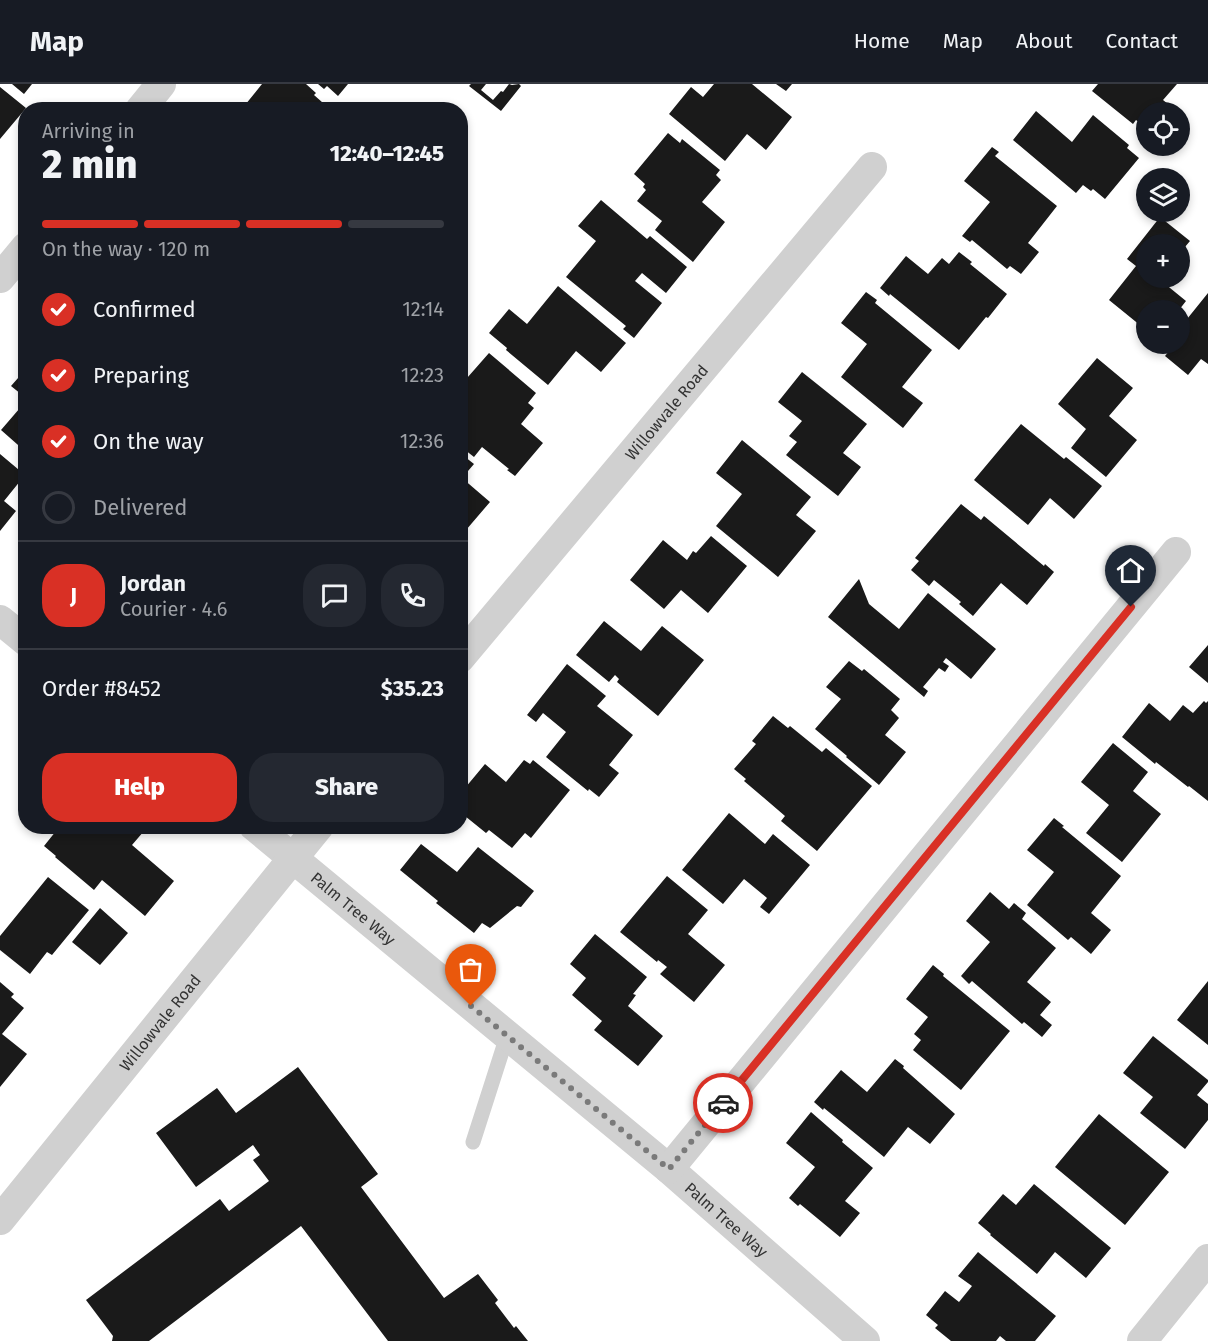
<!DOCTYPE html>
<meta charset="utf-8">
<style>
:root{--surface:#171b24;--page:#242831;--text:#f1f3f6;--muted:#9ea1a6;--line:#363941;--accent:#d93025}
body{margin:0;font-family:"Fira Sans",sans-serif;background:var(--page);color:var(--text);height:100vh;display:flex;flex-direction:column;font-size:22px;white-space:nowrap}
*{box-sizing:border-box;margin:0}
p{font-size:20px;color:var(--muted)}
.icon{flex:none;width:33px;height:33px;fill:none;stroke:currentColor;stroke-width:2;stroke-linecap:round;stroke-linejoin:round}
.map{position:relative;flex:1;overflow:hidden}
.side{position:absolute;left:18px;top:18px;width:450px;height:732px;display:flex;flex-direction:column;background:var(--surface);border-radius:24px;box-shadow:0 3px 9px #0003}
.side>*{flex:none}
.buttons{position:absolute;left:1136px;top:18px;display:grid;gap:12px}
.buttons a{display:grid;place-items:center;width:54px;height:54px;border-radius:50%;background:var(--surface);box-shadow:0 3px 9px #0003;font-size:30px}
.pin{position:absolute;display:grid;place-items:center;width:51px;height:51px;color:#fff;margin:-62px -26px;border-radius:50% 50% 50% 0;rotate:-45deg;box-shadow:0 0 6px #0007}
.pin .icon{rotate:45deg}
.courier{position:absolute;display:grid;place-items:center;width:60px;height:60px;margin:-30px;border:4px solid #d93025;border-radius:50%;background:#fff;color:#222;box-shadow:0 2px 8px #0007}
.head em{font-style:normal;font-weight:800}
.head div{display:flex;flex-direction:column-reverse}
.head{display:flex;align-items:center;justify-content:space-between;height:102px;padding:0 24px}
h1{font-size:39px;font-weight:800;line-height:45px}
.bar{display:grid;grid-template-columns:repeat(4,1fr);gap:9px 6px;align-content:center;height:72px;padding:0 24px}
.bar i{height:8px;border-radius:4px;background:var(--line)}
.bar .current{background:var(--accent)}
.bar p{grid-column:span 4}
.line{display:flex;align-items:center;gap:15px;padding:0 24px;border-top:2px solid var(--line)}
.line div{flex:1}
.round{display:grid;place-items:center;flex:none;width:63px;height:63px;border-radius:24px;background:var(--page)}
ol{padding:0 24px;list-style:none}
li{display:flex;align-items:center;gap:18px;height:66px}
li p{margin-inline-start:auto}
li .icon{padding:6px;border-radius:50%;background:var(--accent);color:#fff;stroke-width:4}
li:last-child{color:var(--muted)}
li i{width:33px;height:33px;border:3px solid var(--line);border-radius:50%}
.action{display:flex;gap:12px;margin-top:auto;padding:12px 24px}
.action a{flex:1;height:69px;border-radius:24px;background:var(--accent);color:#fff;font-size:24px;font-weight:800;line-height:69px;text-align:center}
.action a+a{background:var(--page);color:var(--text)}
header{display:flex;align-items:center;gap:36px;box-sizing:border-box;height:84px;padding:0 30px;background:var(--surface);border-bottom:2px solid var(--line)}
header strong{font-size:28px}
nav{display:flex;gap:33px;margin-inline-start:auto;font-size:21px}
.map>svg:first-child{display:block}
.building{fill:#1a1a1a}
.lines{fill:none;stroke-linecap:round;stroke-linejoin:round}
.service{stroke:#d0d0d0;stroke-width:15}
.minor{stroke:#d0d0d0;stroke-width:30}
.done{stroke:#7a7a7a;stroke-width:6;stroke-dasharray:0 10.8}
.route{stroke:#d93025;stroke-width:8}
.labels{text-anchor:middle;stroke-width:6;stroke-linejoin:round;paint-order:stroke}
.street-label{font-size:16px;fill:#333;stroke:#fff}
</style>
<header>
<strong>Map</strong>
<nav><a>Home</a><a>Map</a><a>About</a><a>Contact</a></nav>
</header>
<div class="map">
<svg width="1208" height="1257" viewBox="0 0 1208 1257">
<rect width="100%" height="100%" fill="#fff"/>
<path class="building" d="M 12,0 L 32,0 L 24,10 Z
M 262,0 L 306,0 L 316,9 L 314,11 L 331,26 L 241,26 Z
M 318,0 L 348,0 L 338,12 L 327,2 L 324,5 Z
M 471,0 L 486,0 L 481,6 L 493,16 L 501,7 L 503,8 L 509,0 L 512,1 L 519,0 L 521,2 L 501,27 L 469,2 Z
M 714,0 L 752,0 L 792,33 L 766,66 L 747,50 L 725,77 L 669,30 L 691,3 L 703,13 Z
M 776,0 L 792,0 L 786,7 Z
M 1098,0 L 1177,0 L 1163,16 L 1178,28 L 1146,28 L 1146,44 L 1136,36 L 1133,40 L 1092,7 Z
M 0,3 L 26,24 L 0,55 Z
M 1036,27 L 1072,58 L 1093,31 L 1129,61 L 1127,64 L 1139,74 L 1105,115 L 1093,105 L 1091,107 L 1083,101 L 1076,109 L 1013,56 Z
M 668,49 L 680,59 L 682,55 L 720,86 L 716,91 L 721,96 L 702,118 L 725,138 L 693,178 L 655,146 L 662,137 L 637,117 L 646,106 L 643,103 L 645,100 L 634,90 Z
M 992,63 L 999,68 L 995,72 L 1057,122 L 1028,159 L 1039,168 L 1021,190 L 1010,182 L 1007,185 L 972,156 L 970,158 L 962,152 L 990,118 L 964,97 Z
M 601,116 L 647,155 L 650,152 L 687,183 L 666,209 L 642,189 L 635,197 L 662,219 L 634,254 L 623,245 L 626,242 L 566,193 L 596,157 L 578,142 Z
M 1160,133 L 1190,157 L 1179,170 L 1179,160 L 1146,160 L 1146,194 L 1161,194 L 1159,195 L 1186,217 L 1179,226 L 1146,226 L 1146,246 L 1109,216 L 1136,182 L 1127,175 Z
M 959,168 L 972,178 L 970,180 L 1007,210 L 988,234 L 986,233 L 959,266 L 890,210 L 889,212 L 880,204 L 906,172 L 928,190 L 942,174 L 949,180 Z
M 558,202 L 626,259 L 601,288 L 576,267 L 548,301 L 506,266 L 507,264 L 489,249 L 509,225 L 527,240 Z
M 866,208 L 877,216 L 875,219 L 932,266 L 902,303 L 923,319 L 903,344 L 841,293 L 867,260 L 841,239 Z
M 1208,209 L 1208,280 L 1201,275 L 1188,291 L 1165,272 L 1175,260 L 1179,260 L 1179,245 Z
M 489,269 L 536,309 L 528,319 L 534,324 L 521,340 L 543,359 L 515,392 L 507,386 L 509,385 L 482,363 L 474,373 L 460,362 L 460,302 Z
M 1097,274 L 1133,304 L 1109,332 L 1137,356 L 1106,393 L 1071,364 L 1086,345 L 1058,320 Z
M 26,285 L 26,314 L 11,302 Z
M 802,288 L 867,340 L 843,369 L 861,383 L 838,412 L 786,371 L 797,358 L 789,352 L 802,337 L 778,318 Z
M 26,317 L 26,368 L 1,346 Z
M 1021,340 L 1064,375 L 1066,373 L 1102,402 L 1074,435 L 1050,414 L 1028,441 L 974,396 Z
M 742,356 L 811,413 L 796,431 L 816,447 L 778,493 L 716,442 L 742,410 L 716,389 Z
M 460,369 L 474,380 L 462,394 L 490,418 L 460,453 Z
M 0,370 L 25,391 L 4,417 L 16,427 L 0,447 Z
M 961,420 L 981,436 L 984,432 L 1044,482 L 1045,480 L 1054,488 L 1027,521 L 1001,499 L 973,532 L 959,520 L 961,518 L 934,496 L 929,502 L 911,486 L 919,477 L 915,474 Z
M 711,452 L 747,482 L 708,529 L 681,506 L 664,525 L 630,496 L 663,456 L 687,476 L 693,467 L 696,469 Z
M 859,495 L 869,520 L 899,545 L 928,509 L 996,565 L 971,595 L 946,574 L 943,578 L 949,582 L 945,588 L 939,584 L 923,603 L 928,607 L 924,613 L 828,533 Z
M 604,537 L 641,567 L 662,542 L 704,576 L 658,632 L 617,598 L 619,595 L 615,591 L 609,598 L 576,571 Z
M 1208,561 L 1208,599 L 1189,583 Z
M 849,577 L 862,587 L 864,585 L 900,615 L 891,626 L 899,634 L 885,651 L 906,668 L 879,701 L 846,673 L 847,672 L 815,645 L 841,615 L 826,603 Z
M 567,580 L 606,612 L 597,622 L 633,651 L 609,681 L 619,689 L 599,713 L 589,705 L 588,707 L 546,673 L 566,648 L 543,629 L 536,638 L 527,631 Z
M 1204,617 L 1206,619 L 1208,617 L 1208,717 L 1189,702 L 1188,703 L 1156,678 L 1155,680 L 1122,653 L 1149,619 L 1170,637 L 1183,621 L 1193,629 Z
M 773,632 L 788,644 L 790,642 L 822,668 L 826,664 L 872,702 L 817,767 L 781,737 L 785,732 L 744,697 L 746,695 L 734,685 L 756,660 L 752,657 Z
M 1113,659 L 1148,688 L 1133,707 L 1161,730 L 1122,778 L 1086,749 L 1109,721 L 1081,698 Z
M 524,676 L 530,680 L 533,676 L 570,706 L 531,754 L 525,749 L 512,764 L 489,746 L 486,749 L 460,728 L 460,710 L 485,680 L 506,698 Z
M 729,729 L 765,760 L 773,750 L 810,781 L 769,830 L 760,823 L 767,814 L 744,795 L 723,820 L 682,786 Z
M 1054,734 L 1064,742 L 1062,743 L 1121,792 L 1091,829 L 1111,846 L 1091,870 L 1071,853 L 1068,856 L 1027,821 L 1054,788 L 1027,766 Z
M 60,742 L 138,742 L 144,747 L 132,761 L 174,797 L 145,832 L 102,796 L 94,806 L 55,773 L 56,772 L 44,762 Z
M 421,760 L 457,788 L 478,763 L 534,807 L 521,823 L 517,822 L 490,844 L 482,839 L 474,849 L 436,819 L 438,817 L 400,786 Z
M 667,792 L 708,826 L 688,850 L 725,881 L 694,918 L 660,890 L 667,883 L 658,876 L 657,878 L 620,848 Z
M 48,793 L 89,826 L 52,871 L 47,868 L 30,890 L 0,866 L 0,852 Z
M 990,808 L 1009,825 L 1014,819 L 1026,829 L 1022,835 L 1056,864 L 1027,898 L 1051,918 L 1040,931 L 1052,941 L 1042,953 L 1024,938 L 1022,940 L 972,897 L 969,900 L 961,892 L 990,858 L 966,837 Z
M 100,824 L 128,849 L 100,881 L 72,858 Z
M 595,850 L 647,893 L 633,910 L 636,911 L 628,922 L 663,952 L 638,982 L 594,946 L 602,937 L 572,911 L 586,894 L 570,880 Z
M 933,881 L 944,890 L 943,892 L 1010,947 L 961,1006 L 913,966 L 921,956 L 914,950 L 928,933 L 906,915 Z
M 1208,897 L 1208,961 L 1177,936 Z
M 0,898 L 14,910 L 11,913 L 24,924 L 2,950 L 27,970 L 0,1003 Z
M 1153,952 L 1208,996 L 1208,998 L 1197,1011 L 1208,1020 L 1208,1036 L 1185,1065 L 1140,1029 L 1153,1013 L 1123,989 Z
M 895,975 L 904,982 L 903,984 L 955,1030 L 930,1060 L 908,1043 L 884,1073 L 824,1024 L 823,1026 L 814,1018 L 841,986 L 867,1008 Z
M 298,983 L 378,1090 L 361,1103 L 444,1214 L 478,1190 L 498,1216 L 495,1219 L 514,1244 L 516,1242 L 528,1257 L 388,1257 L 301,1142 L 149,1257 L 112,1257 L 113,1252 L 86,1216 L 220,1115 L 229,1127 L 269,1097 L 253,1076 L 260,1071 L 253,1061 L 196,1103 L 156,1049 L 217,1004 L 236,1029 Z
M 811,1028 L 843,1056 L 842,1058 L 873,1084 L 845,1117 L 860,1129 L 840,1153 L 800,1120 L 798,1122 L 789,1114 L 815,1083 L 786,1059 Z
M 1099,1030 L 1169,1088 L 1125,1141 L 1055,1083 Z
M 1034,1100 L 1111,1164 L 1086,1194 L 1055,1168 L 1037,1190 L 990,1151 L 991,1150 L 978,1139 L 1003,1110 L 1016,1121 Z
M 978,1168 L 1056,1232 L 1035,1257 L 1006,1257 L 1000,1252 L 996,1257 L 951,1257 L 935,1244 L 938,1241 L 926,1231 L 945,1207 L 959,1218 L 972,1202 L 958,1192 Z"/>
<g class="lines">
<path class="service" d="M 473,1058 L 507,952"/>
<g class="minor">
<path d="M 140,26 L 161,0"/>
<path d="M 0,194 L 26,163"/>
<path d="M 0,536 L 26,557"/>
<path id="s1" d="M 460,574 L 872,83"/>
<path id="s2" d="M 254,742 L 669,1085 L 865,1257"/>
<path d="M 669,1085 L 1176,468"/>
<path id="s3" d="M 0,1136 L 319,742"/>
<path d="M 1142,1257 L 1208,1175"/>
</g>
</g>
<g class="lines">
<path class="done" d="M 471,922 L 669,1085 L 723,1019"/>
<path class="route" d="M 723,1019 L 1131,523"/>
</g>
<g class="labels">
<g class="street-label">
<text dy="6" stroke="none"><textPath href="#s1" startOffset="321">Willowvale Road</textPath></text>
<text dy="6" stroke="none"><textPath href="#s2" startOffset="129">Palm Tree Way</textPath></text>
<text dy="6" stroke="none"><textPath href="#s3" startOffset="254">Willowvale Road</textPath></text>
<text dy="6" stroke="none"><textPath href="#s2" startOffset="615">Palm Tree Way</textPath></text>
</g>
</g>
</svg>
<div class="buttons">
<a><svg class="icon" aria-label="locate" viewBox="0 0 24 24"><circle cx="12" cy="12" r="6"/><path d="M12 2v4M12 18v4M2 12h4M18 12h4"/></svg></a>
<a><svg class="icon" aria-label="layers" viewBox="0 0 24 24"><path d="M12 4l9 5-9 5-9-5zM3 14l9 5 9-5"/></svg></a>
<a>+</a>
<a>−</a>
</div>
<div class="pin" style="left:471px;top:922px;background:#ea580c"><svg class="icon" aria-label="bag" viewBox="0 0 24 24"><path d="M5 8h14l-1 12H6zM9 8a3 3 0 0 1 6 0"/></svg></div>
<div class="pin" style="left:1131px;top:523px;background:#1f2937"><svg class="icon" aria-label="home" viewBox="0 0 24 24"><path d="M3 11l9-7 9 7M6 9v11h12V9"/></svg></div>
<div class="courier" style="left:723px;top:1019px"><svg class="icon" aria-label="car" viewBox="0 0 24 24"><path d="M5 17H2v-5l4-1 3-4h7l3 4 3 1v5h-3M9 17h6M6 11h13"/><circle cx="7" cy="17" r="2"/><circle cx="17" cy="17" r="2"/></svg></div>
<section class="side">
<div class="head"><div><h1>2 min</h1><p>Arriving in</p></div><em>12:40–12:45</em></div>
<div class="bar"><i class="current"></i><i class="current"></i><i class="current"></i><i></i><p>On the way · 120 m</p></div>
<ol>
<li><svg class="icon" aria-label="check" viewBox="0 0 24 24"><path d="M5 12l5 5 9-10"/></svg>Confirmed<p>12:14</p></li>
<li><svg class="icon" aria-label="check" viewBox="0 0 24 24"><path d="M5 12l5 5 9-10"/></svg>Preparing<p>12:23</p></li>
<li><svg class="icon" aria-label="check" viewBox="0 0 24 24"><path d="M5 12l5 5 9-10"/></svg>On the way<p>12:36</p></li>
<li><i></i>Delivered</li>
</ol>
<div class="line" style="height:108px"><b class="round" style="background:var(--accent);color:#fff">J</b><div><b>Jordan</b><p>Courier · 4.6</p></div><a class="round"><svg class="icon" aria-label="chat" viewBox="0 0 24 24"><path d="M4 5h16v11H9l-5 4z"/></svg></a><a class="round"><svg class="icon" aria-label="phone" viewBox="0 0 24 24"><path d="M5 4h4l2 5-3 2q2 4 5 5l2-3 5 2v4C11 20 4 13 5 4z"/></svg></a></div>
<div class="line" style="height:78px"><div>Order #8452</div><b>$35.23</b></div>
<div class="action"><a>Help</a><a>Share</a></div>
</section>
</div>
